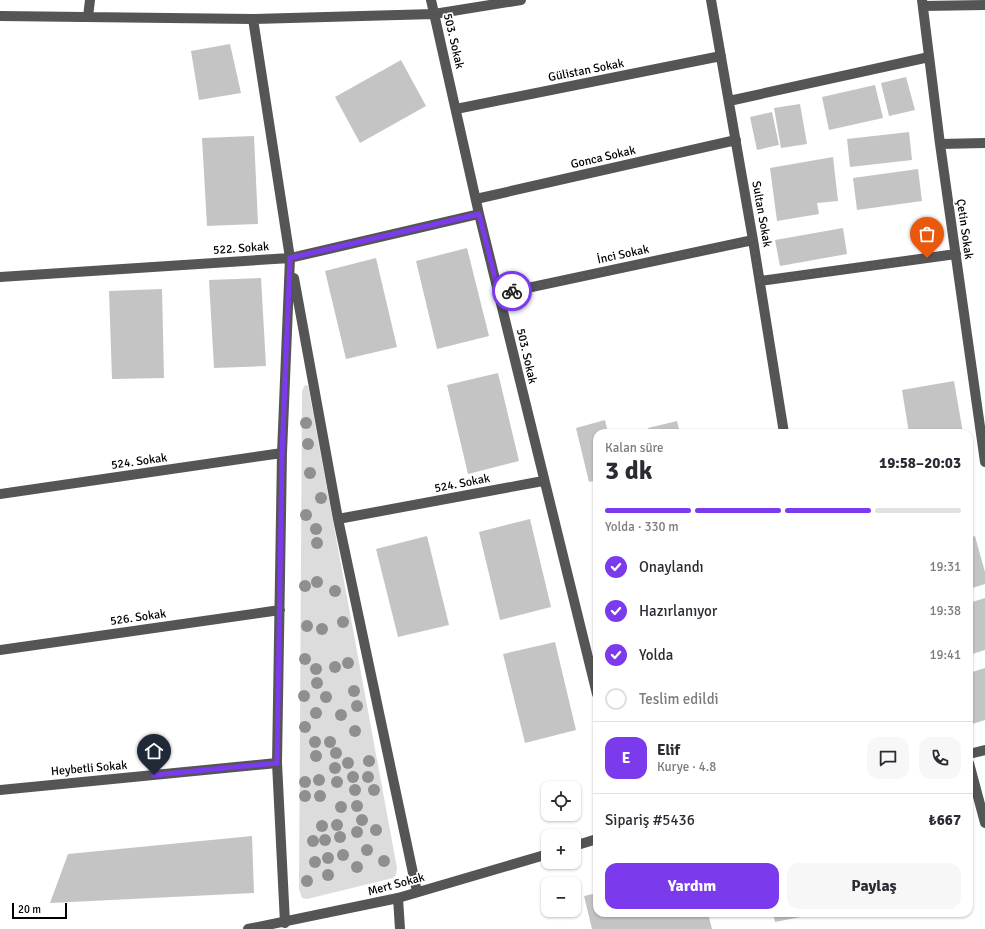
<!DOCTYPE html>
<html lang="tr">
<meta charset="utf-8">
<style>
:root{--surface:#fff;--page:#f7f7f7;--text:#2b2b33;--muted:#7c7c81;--line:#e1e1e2;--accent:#7c3aed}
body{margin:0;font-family:Signika,sans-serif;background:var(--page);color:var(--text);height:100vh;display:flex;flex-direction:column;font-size:15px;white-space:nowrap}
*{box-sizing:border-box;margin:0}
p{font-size:13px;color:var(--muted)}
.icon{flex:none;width:22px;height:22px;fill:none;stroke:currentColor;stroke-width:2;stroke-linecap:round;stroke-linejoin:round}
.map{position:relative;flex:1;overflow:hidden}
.details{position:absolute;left:593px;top:429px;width:380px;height:488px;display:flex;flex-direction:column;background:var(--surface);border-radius:12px;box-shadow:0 1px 3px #0004}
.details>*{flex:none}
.controls{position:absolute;left:541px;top:781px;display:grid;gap:8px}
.controls a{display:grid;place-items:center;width:40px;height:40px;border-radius:8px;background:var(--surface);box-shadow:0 1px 3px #0004;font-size:20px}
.scale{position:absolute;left:12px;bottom:10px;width:55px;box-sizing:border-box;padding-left:4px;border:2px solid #000;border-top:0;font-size:11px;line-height:14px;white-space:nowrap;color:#000;-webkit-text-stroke:3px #fff;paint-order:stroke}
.pin{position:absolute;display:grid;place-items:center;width:34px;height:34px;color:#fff;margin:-41px -17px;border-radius:50% 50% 50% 0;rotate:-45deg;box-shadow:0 0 4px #0007}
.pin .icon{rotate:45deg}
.courier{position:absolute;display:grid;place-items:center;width:40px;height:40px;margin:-20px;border:3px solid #7c3aed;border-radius:50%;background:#fff;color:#222;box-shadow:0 1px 5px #0007}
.head em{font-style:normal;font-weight:700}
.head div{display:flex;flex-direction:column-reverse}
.head{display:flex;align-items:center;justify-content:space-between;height:68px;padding:0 12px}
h1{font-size:26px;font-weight:700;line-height:30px}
.bar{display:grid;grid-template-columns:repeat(4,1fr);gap:6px 4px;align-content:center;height:48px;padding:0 12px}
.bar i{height:5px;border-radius:3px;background:var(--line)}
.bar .current{background:var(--accent)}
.bar p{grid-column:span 4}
.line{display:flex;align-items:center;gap:10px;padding:0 12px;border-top:1px solid var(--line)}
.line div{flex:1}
.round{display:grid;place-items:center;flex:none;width:42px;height:42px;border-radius:12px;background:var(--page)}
ol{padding:0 12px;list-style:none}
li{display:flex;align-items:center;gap:12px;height:44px}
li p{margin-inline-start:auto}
li .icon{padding:4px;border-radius:50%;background:var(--accent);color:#fff;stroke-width:4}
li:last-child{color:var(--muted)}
li i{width:22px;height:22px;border:2px solid var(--line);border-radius:50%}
.button{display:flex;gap:8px;margin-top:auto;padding:8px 12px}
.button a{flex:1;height:46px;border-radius:12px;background:var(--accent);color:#fff;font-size:16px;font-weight:700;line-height:46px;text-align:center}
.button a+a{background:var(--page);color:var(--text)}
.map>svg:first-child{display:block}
.green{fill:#dcdcdc}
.building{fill:#c4c4c4}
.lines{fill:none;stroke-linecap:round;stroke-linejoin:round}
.minor{stroke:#555;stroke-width:10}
.tree{fill:#8f8f8f}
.done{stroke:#595959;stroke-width:4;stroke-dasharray:0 7.2}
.route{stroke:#7c3aed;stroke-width:5}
.labels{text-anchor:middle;stroke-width:3.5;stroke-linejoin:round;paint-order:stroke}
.street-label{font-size:12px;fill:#000;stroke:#fff}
</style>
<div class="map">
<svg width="985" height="929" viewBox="0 0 985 929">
<rect width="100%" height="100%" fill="#fff"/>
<path class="green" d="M 305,385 L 308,386 L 397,868 L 396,875 L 393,878 L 307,899 L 302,898 L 299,889 L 302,391 Z"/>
<path class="building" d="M 230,44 L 241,93 L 199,100 L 191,51 Z
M 401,60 L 426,106 L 360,143 L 335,97 Z
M 906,77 L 915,110 L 889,116 L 881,83 Z
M 875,85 L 883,118 L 829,130 L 822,97 Z
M 800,104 L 807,144 L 781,148 L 774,108 Z
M 772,112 L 779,145 L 757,150 L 750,117 Z
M 909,132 L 912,160 L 850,167 L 847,139 Z
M 254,136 L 258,224 L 207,226 L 202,138 Z
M 833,157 L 838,201 L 817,203 L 819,214 L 777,221 L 770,168 Z
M 918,169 L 922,201 L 857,210 L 853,178 Z
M 843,228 L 847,254 L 780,266 L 775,240 Z
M 467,248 L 489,336 L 437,349 L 416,261 Z
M 376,258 L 397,347 L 346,359 L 325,271 Z
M 261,278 L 266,366 L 214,368 L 209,280 Z
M 162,289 L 164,378 L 112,379 L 109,291 Z
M 498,373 L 519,461 L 468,474 L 447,385 Z
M 954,381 L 963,433 L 909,433 L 902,390 Z
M 605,420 L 608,433 L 597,433 L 597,480 L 589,482 L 576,428 Z
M 677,421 L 680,433 L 649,433 L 648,428 Z
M 530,519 L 551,607 L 500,620 L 479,532 Z
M 427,536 L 449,625 L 398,637 L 376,549 Z
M 975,536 L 985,572 L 985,584 L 969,589 L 969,538 Z
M 985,598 L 985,650 L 969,655 L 969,603 Z
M 555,642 L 576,730 L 525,743 L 503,654 Z
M 985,668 L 985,720 L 969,725 L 969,673 Z
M 252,836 L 254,893 L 50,903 L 68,854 Z
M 597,893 L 597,913 L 708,913 L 712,929 L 592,929 L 584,896 Z
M 773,913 L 816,913 L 816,914 L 775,922 Z"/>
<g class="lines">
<path class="minor" d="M 431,0 L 479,214 L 597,694
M 711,0 L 753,240 L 784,433
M 922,0 L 940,144 L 985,462
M 923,6 L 985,5
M 0,16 L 253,19 L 434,14 L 521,0
M 88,17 L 90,0
M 253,19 L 290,258 L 282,453 L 277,763 L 285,923
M 729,101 L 929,57
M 456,109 L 721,56
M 940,144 L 985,143
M 476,199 L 736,140
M 0,277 L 290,258 L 479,214
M 294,278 L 338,519 L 417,892
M 760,281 L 956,254
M 499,294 L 753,240
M 0,494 L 282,453
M 338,519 L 543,481
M 0,650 L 280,610
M 969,754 L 985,750
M 969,763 L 985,823
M 0,790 L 277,763
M 574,846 L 597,839
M 398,898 L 400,929
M 248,929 L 398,898 L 548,854"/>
</g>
<g class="tree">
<circle cx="306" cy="423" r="6"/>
<circle cx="308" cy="444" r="6"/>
<circle cx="310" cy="473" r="6"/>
<circle cx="321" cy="498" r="6"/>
<circle cx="306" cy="515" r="6"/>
<circle cx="316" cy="529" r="6"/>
<circle cx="317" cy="543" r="6"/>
<circle cx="317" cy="582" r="6"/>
<circle cx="305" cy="586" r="6"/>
<circle cx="335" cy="591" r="6"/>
<circle cx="343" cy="622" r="6"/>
<circle cx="307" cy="626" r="6"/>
<circle cx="322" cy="629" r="6"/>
<circle cx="305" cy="659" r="6"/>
<circle cx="348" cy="663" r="6"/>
<circle cx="335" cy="667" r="6"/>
<circle cx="316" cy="669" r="6"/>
<circle cx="317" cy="683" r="6"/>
<circle cx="354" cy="691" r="6"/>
<circle cx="304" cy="696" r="6"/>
<circle cx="326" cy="697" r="6"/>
<circle cx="357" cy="706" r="6"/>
<circle cx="316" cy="713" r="6"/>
<circle cx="341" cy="715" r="6"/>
<circle cx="305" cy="727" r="6"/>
<circle cx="355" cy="731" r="6"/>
<circle cx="315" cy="742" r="6"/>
<circle cx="330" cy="742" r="6"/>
<circle cx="336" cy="753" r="6"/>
<circle cx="316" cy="756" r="6"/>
<circle cx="369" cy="761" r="6"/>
<circle cx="348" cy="763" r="6"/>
<circle cx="335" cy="768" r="6"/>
<circle cx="353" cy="777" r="6"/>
<circle cx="368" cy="777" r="6"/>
<circle cx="319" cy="780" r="6"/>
<circle cx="305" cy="782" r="6"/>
<circle cx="337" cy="782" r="6"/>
<circle cx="355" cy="790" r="6"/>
<circle cx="374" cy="790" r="6"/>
<circle cx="305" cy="796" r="6"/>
<circle cx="320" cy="796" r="6"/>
<circle cx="357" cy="806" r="6"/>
<circle cx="341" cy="807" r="6"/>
<circle cx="362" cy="820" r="6"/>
<circle cx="337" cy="825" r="6"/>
<circle cx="322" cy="826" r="6"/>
<circle cx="376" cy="830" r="6"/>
<circle cx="357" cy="832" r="6"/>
<circle cx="340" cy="837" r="6"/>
<circle cx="325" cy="840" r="6"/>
<circle cx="313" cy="841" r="6"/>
<circle cx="367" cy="850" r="6"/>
<circle cx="343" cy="855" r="6"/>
<circle cx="328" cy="858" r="6"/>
<circle cx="384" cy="861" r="6"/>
<circle cx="315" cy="862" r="6"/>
<circle cx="357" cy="867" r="6"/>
<circle cx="328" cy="875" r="6"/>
<circle cx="307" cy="881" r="6"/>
</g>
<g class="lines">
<path class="done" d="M 512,291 L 753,240 L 760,281 L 927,258"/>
<path class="route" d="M 154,775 L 277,763 L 282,454 L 290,258 L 479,214 L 499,294 L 512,291"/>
</g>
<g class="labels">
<g class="street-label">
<text transform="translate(454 41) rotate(77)" y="4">503. Sokak</text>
<text transform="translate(586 70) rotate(-11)" y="4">Gülistan Sokak</text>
<text transform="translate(603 157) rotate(-13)" y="4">Gonca Sokak</text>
<text transform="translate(762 214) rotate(80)" y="4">Sultan Sokak</text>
<text transform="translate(965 229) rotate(82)" y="4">Çetin Sokak</text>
<text transform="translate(241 248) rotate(-4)" y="4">522. Sokak</text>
<text transform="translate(623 254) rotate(-12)" y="4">İnci Sokak</text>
<text transform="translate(527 356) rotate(77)" y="4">503. Sokak</text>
<text transform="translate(139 461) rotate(-8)" y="4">524. Sokak</text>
<text transform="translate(462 483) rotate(-11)" y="4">524. Sokak</text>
<text transform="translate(138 617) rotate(-8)" y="4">526. Sokak</text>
<text transform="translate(89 768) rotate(-5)" y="4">Heybetli Sokak</text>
<text transform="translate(396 884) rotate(-15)" y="4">Mert Sokak</text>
</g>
</g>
</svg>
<div class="controls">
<a><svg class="icon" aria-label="locate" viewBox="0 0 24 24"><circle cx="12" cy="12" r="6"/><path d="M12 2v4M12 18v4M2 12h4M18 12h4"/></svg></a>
<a>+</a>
<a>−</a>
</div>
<div class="scale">20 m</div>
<div class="pin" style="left:927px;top:258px;background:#ea580c"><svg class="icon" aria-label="bag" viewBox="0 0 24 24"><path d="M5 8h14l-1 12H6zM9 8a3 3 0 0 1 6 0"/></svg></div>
<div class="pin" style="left:154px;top:775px;background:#1f2937"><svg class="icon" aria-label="home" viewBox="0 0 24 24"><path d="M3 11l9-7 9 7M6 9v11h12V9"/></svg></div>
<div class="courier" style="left:512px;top:291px"><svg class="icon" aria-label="bike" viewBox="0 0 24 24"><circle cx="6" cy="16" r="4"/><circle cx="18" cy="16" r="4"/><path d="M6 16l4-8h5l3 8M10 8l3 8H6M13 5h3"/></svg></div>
<section class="details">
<div class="head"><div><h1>3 dk</h1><p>Kalan süre</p></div><em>19:58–20:03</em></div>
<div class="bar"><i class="current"></i><i class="current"></i><i class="current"></i><i></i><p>Yolda · 330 m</p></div>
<ol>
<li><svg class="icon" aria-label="check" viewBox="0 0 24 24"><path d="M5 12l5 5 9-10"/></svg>Onaylandı<p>19:31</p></li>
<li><svg class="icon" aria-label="check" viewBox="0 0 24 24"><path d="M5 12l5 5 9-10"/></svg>Hazırlanıyor<p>19:38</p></li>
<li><svg class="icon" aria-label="check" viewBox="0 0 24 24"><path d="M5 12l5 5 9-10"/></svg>Yolda<p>19:41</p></li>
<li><i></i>Teslim edildi</li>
</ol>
<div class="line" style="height:72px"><b class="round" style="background:var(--accent);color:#fff">E</b><div><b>Elif</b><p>Kurye · 4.8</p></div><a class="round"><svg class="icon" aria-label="chat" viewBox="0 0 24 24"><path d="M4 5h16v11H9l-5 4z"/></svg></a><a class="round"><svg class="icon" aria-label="phone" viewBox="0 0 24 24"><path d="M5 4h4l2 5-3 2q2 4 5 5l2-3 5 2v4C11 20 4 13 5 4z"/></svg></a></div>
<div class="line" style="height:52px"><div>Sipariş #5436</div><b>₺667</b></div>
<div class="button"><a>Yardım</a><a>Paylaş</a></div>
</section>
</div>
